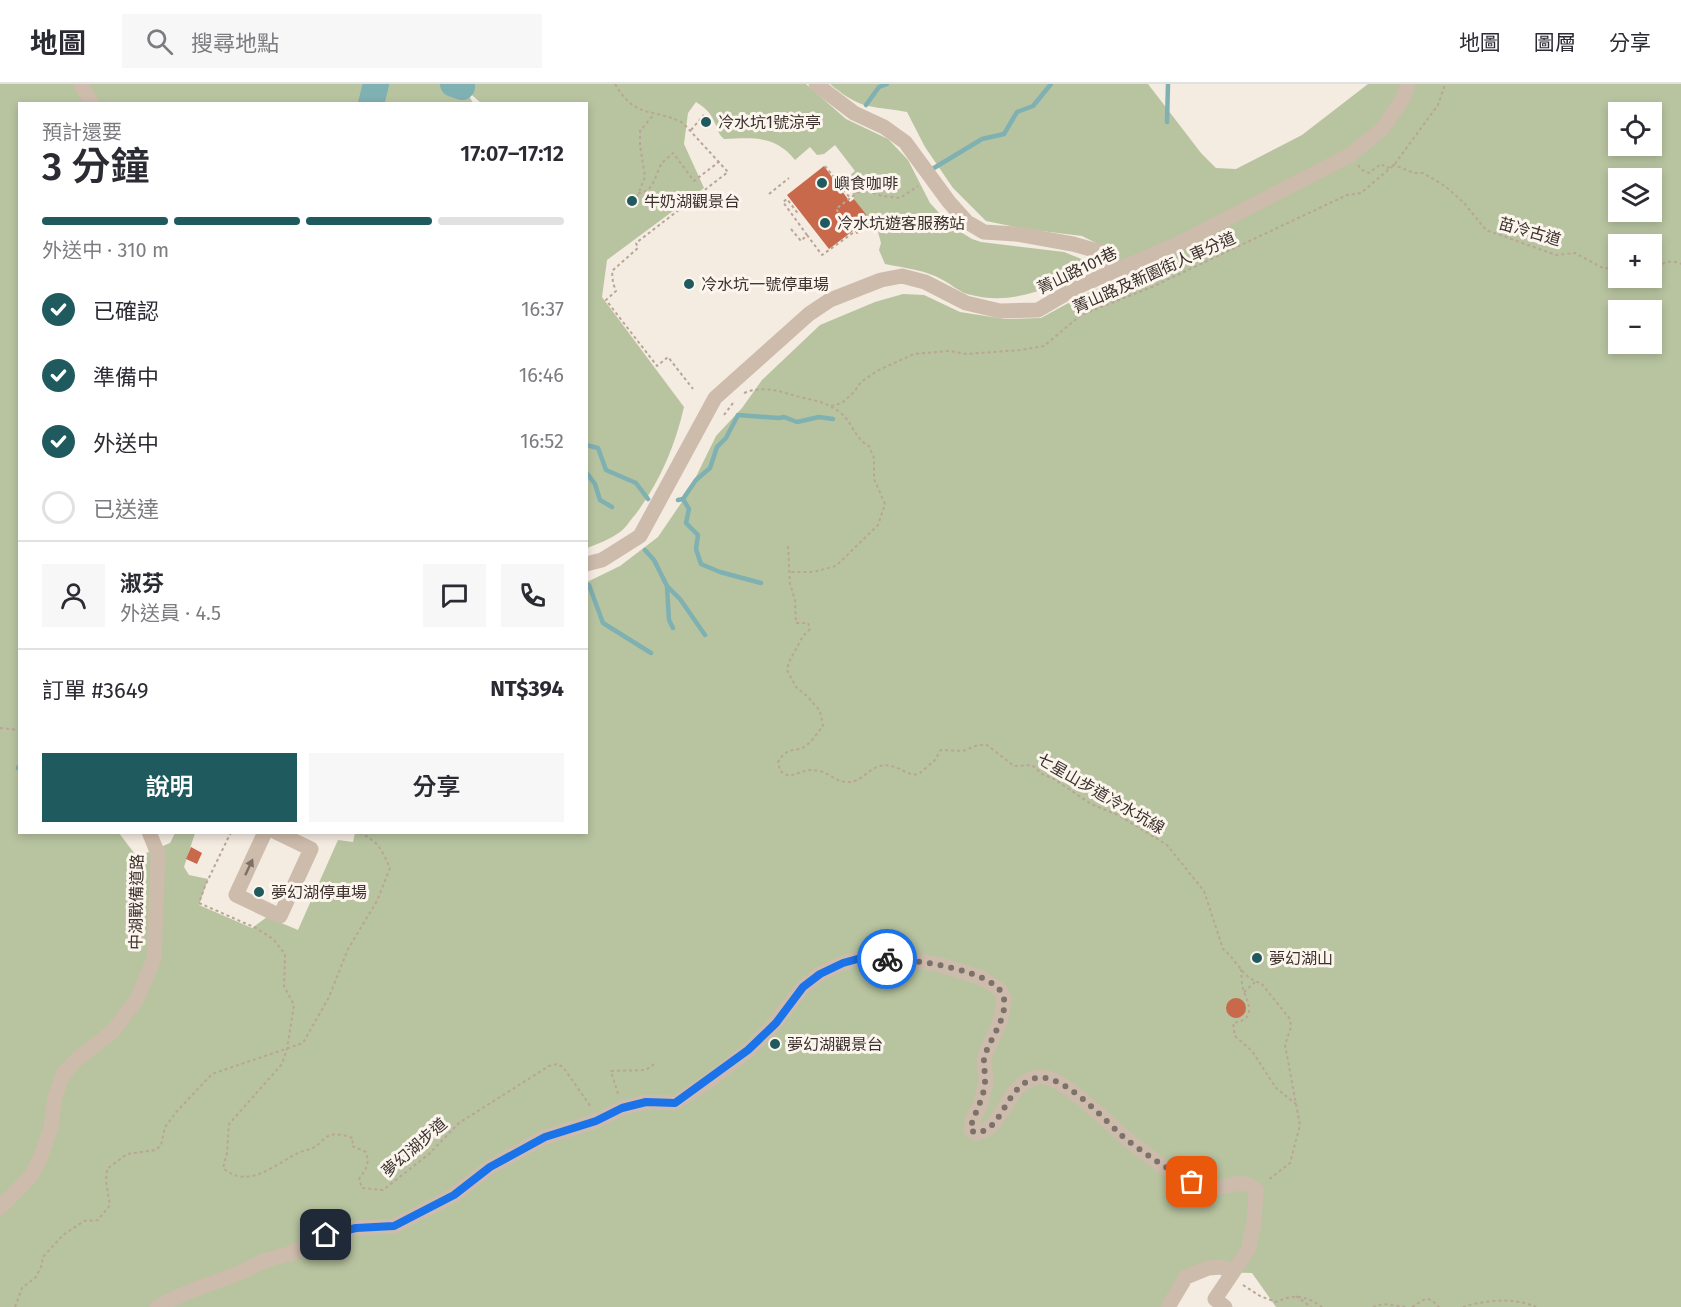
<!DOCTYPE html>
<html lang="zh-TW">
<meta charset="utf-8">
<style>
:root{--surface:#fff;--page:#f7f7f7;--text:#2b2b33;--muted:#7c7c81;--line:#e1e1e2;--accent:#1f5a5e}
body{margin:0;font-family:"Fira Sans","Noto Sans TC",sans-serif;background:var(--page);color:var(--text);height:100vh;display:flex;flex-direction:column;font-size:22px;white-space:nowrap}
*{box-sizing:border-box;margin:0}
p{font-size:20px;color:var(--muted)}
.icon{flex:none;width:33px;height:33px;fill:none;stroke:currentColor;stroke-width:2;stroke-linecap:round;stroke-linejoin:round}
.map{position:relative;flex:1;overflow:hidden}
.sheet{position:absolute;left:18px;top:18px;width:570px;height:732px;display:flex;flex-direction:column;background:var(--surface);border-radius:0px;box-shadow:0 3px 9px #0003}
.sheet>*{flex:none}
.buttons{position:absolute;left:1608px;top:18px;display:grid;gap:12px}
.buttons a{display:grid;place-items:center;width:54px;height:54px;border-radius:0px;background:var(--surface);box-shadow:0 3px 9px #0003;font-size:30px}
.pin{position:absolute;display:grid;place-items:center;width:51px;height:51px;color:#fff;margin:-26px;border-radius:12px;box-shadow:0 3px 9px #0006}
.courier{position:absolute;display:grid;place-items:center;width:60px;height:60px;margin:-30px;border:4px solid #1a73e8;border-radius:50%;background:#fff;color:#222;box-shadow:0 2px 8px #0007}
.overview em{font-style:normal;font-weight:600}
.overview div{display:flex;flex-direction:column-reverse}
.overview{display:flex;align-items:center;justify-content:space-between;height:102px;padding:0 24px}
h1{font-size:39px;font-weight:600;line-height:45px}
.bar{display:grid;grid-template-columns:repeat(4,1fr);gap:9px 6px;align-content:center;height:72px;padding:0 24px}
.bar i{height:8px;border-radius:4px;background:var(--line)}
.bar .active{background:var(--accent)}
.bar p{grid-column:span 4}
.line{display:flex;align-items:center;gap:15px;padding:0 24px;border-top:2px solid var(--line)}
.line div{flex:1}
.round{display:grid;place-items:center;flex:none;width:63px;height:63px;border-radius:0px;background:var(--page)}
ol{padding:0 24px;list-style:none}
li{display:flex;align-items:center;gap:18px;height:66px}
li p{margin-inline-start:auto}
li .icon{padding:6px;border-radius:50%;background:var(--accent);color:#fff;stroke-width:4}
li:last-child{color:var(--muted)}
li i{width:33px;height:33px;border:3px solid var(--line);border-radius:50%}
.cta{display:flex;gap:12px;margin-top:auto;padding:12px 24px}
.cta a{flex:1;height:69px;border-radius:0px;background:var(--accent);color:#fff;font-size:24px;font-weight:600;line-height:69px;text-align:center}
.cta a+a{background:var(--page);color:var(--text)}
header{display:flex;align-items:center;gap:36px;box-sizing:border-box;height:84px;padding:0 30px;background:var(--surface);border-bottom:2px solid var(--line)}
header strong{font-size:28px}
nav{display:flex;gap:33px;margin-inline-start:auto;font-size:21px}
.search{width:420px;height:54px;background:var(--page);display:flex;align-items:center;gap:15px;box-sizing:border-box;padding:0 21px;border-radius:0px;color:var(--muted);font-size:22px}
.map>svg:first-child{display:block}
.green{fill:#b8c4a0;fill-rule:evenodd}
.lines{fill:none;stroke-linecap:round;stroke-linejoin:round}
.stream{stroke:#7fb0b2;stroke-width:4.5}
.river{stroke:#7fb0b2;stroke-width:26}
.building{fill:#c8694b}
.path{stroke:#b9a596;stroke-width:2;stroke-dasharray:3 3;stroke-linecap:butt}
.minor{stroke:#cdbbac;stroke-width:15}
.oneway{fill:#7d6f65}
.done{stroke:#7c716b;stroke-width:6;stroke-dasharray:0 10.8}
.route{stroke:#1a73e8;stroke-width:8}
.poi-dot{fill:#1f5a5e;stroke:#fbf5ee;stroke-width:2}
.labels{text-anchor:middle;stroke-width:6;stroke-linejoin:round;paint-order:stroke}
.poi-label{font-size:16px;fill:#3b302b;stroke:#fbf5ee;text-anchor:start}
.street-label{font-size:16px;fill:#3b302b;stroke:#fbf5ee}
</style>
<header>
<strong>地圖</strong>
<div class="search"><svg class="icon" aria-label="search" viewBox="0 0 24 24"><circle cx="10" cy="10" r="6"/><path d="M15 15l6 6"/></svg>搜尋地點</div>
<nav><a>地圖</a><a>圖層</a><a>分享</a></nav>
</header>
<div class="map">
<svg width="1681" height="1223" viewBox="0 0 1681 1223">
<rect width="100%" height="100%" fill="#f4ebe1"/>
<path class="green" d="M 0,0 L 806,0 L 846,35 L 888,55 L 908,76 L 930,119 L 951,142 L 972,155 L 981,158 L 1064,168 L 1089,178 L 1091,185 C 1050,203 1014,223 967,210 C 958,207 951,200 943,196 C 925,186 905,184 885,180 L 879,166 L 881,159 L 878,148 L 854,115 L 848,93 L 855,87 L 835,61 L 824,70 L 817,71 L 810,63 L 795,76 C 775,51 753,54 724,55 C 717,49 718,44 714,37 C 710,28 704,23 696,18 L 688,29 L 684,60 L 704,104 L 607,176 L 602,213 L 684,323 C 675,362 660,398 635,431 C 630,436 626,444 620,448 C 610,455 598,460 587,464 L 586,20 L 481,19 L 465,5 L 473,19 L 20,20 L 20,748 L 119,749 L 137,773 L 170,759 L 175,749 L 195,749 L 184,783 L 189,791 L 208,795 L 199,821 L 252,844 L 267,833 L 298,846 L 338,756 L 353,758 L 355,749 L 586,748 L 587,498 L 620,482 L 658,453 L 688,409 L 716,352 L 742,324 L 762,296 L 820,241 L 875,218 L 903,210 L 924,211 L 960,228 L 1005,235 L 1041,234 L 1083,211 L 1126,193 L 1110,166 L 1082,152 L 1025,145 L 986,137 L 953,104 L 925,63 L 907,28 C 894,25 881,25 868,22 C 854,19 841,9 830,0 L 1148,0 L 1201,69 L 1216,84 L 1236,85 L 1302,51 L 1368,0 L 1681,0 L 1681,1223 L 1276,1223 L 1252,1189 L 1209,1188 L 1206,1179 L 1163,1223 L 0,1223 ZM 1618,28 L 1652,28 L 1652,62 L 1618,62 ZM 1618,94 L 1652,94 L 1652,128 L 1618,128 ZM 1618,160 L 1652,160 L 1652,194 L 1618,194 ZM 1618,226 L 1652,226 L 1652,260 L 1618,260 Z"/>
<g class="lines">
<path class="stream" d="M 866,21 L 879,3 L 887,0
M 1167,38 L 1168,0
M 934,84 L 982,55 L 1004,50 L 1017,28 L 1033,22 L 1051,0
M 586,361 L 598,364 L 606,386 L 636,399 L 648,415
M 586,388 L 595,400 L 600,416 L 612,423
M 683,415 L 689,425 L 686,439 L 698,451 L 696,465 L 701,480 L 720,488 L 761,499
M 678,416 L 683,415 L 696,396 L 710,384 L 717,363 L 726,354 L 738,331 L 779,334 L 784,333 L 797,338 L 819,333 L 833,335
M 645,466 L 654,476 L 667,502 L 680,515 L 705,551
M 586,501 L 589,501 L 603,539 L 651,569
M 667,503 L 669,536 L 673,544
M 18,684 L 20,681"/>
<path class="river" d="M 453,0 L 462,3
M 371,20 L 376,0"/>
</g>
<path class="building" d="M 824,82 L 850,118 L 854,115 L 872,138 L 857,150 L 854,146 L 829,165 L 787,111 Z
M 191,763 L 202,769 L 197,780 L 186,775 Z
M1226 924a10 10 0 1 1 20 0a10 10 0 1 1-20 0Z"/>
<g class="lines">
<path class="path" d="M 615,0 C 636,36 652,23 683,39 L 728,88 L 636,159 L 638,164 L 612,187 L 613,199 L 616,207 L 606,216 L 657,282 L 668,273 L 693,305
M 691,46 L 704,31
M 1358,81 L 1362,86 L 1369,89 L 1381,80 L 1387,84 L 1394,81 L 1414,89 L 1423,89 L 1445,102 L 1464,119 L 1486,146 L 1556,171 L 1575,169 L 1603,184 L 1618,185
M 825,82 L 850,114
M 638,109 C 654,109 655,90 662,79 C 665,76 670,72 673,69 L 694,97 L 720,77
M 769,110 L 789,94
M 637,113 L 645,93 L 640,61 L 640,47 L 654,30
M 791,145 L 801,157 L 807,151 L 783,118 L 787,115 L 799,131
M 807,151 L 822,171 L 854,148 L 836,125 L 862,105 L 882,112 L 900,114 L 918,102
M 1652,186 C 1661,180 1670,174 1681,180
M 744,309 C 767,300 782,309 804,314 C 818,317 830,320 842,330 C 853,340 855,355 869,362 L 874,374 L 874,395 L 885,420 L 878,441 L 836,482 L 813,488 L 790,488
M 831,322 L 842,319 L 854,308 L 861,298 L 877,287 L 914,270 L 950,267 L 966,270 L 1020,266 L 1044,262 L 1081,231 L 1152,203 L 1347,111 L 1361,109 L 1394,81 L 1438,21 L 1445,0
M 724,331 L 733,319
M 788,462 L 790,500 L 795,516 L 796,539 L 808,539 L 810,545 L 803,552 L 789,578 L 787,586 L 796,603 L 808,613 L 820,627 L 823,642 C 818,648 813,656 807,661 C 796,670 789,660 778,678 L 780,687 L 789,692 C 800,689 807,684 820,687 C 831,690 837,699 849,698 C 860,698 867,687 877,683 C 895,675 908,696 920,689 C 924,686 930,680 934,677 C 937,674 938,669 941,666 L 963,667 L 978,661 L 987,661 L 1014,682 L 1032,681 L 1042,690 L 1054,695 L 1091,720 L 1118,731 L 1167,761 L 1204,807 L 1223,865 C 1236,875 1244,896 1261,899 L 1290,935 L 1291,943 L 1285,961 L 1300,1041 L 1290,1079 L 1267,1097
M 0,644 L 20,646
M 231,748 L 205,802 L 199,819 L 256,844 L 273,855 L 285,870 L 284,902 L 294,921 L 287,965 L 282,980 L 229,1040 L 227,1069 L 223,1084 C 248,1106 274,1081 298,1069 C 304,1066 311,1066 316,1062 C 321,1059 324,1053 331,1051 C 337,1049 347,1052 353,1054 L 352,1062 L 366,1068 C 370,1080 366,1085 359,1095 L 362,1104 L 383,1106 L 429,1070 L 459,1039 L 549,982 L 557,980 L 563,983 L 591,1023
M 327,748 L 330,748
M 1241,885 C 1242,893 1241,903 1245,910 C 1251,925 1253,936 1233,939 L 1235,952 L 1252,967 L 1276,1004 L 1296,1020
M 1244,908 L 1255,898
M 618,1010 L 611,987 L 646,986 L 654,980
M 1243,1201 L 1260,1212 L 1276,1218 C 1294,1210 1305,1211 1322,1223
M 1296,1212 L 1311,1223
M 15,1223 L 22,1204 L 36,1193 L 41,1183 L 43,1173 L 63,1151 L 84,1137 L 98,1136 L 110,1121 L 106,1097 L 107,1085 L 127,1070 L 156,1066 L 161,1061 L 165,1043 L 177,1027 L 212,990 L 303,959 L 329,913 L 348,865 L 377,817 L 390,784 C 381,764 378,757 358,748
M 1373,1223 L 1383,1220 L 1407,1223
M 1412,1223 C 1426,1215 1426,1210 1439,1223
M 1463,1223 C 1485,1216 1514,1213 1536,1223"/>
<path class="minor" d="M 81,0 L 92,20
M 816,0 L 854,29 L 884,43 L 905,58 L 949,118 L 967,138 L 984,148 L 1016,150 L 1073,160 L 1101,168 L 1116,186
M 586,480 L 602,476 L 640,452 L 715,314 L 809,230 L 830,216 L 881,196 L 902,192 L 925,198 L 966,219 L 1000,227 L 1038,226 L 1077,203 L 1178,160 L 1350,71 L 1383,44 L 1403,14 L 1408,0
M 265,748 L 236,811 L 280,832 L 311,765 L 276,748
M 0,1124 L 32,1091 L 41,1072 L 51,1043 L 55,1013 L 63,990 L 76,976 L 112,948 L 137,915 L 154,875 L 158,770 L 149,748
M 157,1223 L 183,1210 L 242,1188 L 263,1177 L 292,1169 L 326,1151 L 355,1144 L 394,1142 L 454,1111 L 490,1083 L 545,1053 L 596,1037 L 622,1024 L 646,1018 L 675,1019 L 709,997 L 749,966 L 775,939 L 803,903 L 820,890 L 843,879 L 860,874 L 911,876 L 941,881 L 982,894 L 1000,906 L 1004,914 L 1001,935 L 984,974 L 986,998 L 980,1022 L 973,1034 L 971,1046 L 976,1049 C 980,1048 986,1047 989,1044 C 1007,1029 1010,998 1038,993 C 1061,988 1114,1046 1133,1060 C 1153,1074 1172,1092 1195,1099 C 1202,1101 1210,1103 1218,1103 C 1234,1103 1240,1093 1256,1106 L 1254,1139 L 1248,1166 L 1215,1215 L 1225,1223
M 1168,1223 L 1186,1193 L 1208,1184 L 1222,1183 L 1232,1189"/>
</g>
<defs><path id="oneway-solid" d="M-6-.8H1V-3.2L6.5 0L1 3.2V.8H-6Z" transform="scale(1.5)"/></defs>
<use class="oneway" href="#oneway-solid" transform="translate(249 783) rotate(-65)"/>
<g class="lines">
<path class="done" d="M 887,875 C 911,875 1000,886 1004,915 C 1007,934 991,953 985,971 C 982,979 986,989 985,998 C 984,1015 974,1029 970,1046 L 976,1049 C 980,1048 986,1047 989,1044 C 1005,1030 1009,1006 1030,996 C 1059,981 1106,1039 1127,1056 C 1148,1072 1169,1086 1192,1098"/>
<path class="route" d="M 326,1151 L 356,1144 L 394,1142 L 454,1111 L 490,1083 L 545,1053 L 596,1037 L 622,1024 L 646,1018 L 675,1019 L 748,966 L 776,939 L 803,903 L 820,890 L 843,879 L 861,874 L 887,875"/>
</g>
<g class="poi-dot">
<circle cx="706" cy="38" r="6"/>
<circle cx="822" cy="99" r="6"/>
<circle cx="632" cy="117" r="6"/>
<circle cx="825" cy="139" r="6"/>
<circle cx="689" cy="200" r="6"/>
<circle cx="259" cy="808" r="6"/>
<circle cx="1257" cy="874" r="6"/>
<circle cx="775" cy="960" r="6"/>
</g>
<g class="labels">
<g class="poi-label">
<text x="718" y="44">冷水坑1號涼亭</text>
<text x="834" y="105">嶼食咖啡</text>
<text x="644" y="123">牛奶湖觀景台</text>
<text x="837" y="145">冷水坑遊客服務站</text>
<text x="701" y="206">冷水坑一號停車場</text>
<text x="271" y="814">夢幻湖停車場</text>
<text x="1269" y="880">夢幻湖山</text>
<text x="787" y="966">夢幻湖觀景台</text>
</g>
<g class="street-label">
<text transform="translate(1530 147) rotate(16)" y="6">苗冷古道</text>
<text transform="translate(1077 186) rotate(-26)" y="6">菁山路101巷</text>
<text transform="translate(1154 188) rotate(-24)" y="6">菁山路及新園街人車分道</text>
<text transform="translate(1101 709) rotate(30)" y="6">七星山步道冷水坑線</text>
<text transform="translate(136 818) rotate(-89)" y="6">中湖戰備道路</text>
<text transform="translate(414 1063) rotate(-41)" y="6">夢幻湖步道</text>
</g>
</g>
</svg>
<div class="buttons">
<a><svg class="icon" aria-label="locate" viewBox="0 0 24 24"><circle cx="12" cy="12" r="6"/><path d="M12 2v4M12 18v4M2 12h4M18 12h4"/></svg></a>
<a><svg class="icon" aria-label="layers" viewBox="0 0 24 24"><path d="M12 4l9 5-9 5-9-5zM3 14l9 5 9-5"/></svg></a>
<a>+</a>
<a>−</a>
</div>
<div class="pin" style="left:1192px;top:1098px;background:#ea580c"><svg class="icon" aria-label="bag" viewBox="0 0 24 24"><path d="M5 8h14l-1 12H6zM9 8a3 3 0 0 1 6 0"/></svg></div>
<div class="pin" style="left:326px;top:1151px;background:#1f2937"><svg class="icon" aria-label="home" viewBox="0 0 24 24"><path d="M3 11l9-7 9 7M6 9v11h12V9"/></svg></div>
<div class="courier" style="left:887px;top:875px"><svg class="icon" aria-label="bike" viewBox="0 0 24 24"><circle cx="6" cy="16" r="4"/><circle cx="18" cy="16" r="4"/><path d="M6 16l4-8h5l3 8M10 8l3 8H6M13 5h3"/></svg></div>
<section class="sheet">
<div class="overview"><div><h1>3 分鐘</h1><p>預計還要</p></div><em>17:07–17:12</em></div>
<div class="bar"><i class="active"></i><i class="active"></i><i class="active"></i><i></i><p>外送中 · 310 m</p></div>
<ol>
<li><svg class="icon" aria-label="check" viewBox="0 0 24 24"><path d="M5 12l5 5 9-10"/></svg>已確認<p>16:37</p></li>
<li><svg class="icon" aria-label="check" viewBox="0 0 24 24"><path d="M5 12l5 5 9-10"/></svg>準備中<p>16:46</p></li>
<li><svg class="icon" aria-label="check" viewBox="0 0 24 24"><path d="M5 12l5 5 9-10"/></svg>外送中<p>16:52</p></li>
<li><i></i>已送達</li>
</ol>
<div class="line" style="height:108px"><a class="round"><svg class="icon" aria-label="person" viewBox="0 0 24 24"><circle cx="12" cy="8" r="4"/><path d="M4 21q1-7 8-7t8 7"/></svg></a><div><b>淑芬</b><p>外送員 · 4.5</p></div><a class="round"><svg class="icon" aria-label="chat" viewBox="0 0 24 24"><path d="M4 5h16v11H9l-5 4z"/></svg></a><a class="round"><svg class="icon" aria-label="phone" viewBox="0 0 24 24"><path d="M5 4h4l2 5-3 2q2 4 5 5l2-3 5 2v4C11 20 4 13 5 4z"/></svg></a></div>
<div class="line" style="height:78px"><div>訂單 #3649</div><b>NT$394</b></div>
<div class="cta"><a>說明</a><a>分享</a></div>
</section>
</div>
